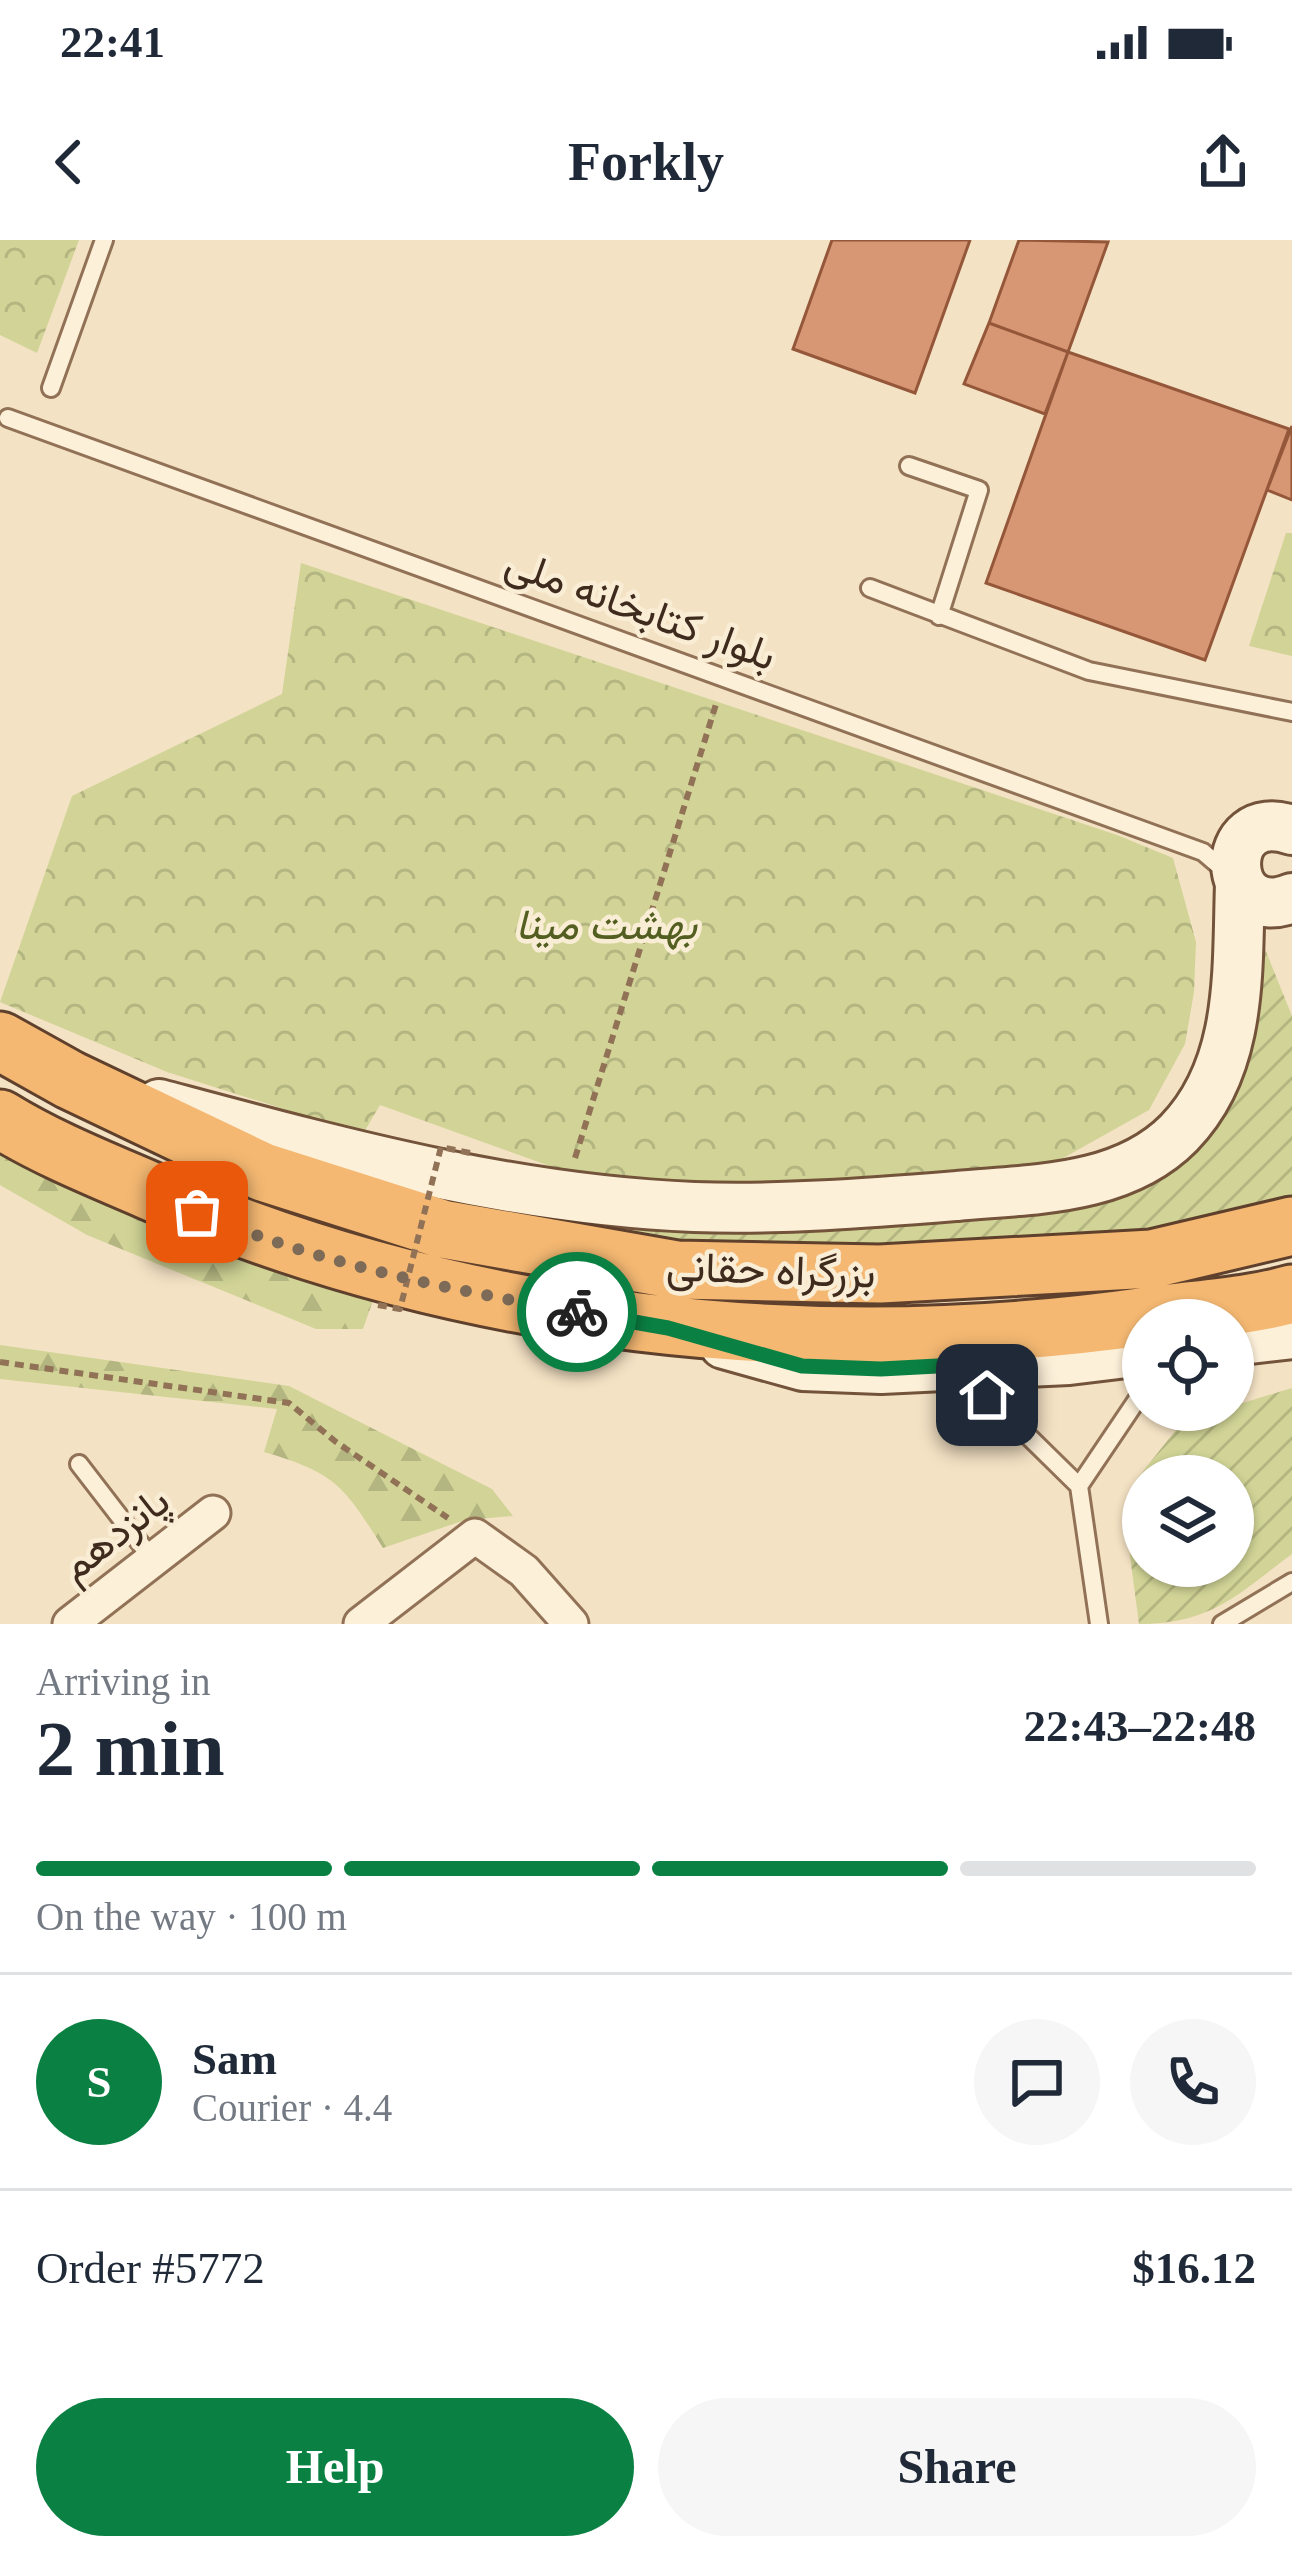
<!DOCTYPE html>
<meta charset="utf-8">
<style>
:root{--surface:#fff;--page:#f6f6f7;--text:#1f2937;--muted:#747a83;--line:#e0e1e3;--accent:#0b8043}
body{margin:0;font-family:"Times New Roman",Vazirmatn,serif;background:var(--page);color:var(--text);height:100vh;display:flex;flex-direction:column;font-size:45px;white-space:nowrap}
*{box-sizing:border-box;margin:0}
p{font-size:39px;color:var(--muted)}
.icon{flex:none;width:66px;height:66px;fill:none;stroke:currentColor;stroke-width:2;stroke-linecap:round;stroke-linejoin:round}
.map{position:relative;height:1384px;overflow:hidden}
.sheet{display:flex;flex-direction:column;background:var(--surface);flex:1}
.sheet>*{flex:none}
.buttons{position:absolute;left:1122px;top:1059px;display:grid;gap:24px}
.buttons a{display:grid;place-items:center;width:132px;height:132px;border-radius:50%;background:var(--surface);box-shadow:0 3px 9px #0004;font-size:60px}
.pin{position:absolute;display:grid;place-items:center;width:102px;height:102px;color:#fff;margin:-51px;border-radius:24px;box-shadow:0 6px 18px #0006}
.courier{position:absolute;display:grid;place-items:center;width:120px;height:120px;margin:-60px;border:9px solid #0b8043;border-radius:50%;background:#fff;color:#222;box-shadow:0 3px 15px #0007}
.head em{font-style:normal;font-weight:700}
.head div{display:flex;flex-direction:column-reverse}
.head{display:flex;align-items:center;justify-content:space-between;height:204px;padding:0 36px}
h1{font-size:78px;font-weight:700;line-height:90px}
.bar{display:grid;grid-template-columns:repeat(4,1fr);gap:18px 12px;align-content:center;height:144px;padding:0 36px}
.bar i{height:15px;border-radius:9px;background:var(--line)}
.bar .selected{background:var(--accent)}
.bar p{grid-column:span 4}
.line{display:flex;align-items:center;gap:30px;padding:0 36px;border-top:3px solid var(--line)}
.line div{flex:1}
.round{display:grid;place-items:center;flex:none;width:126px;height:126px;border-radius:63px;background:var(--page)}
.action{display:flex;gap:24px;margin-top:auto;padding:24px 36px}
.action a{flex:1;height:138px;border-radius:72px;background:var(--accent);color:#fff;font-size:48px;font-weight:700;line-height:138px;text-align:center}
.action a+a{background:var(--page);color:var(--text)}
.status{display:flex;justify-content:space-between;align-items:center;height:84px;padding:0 60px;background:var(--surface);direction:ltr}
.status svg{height:33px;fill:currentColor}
header{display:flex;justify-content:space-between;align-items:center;height:156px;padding:0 36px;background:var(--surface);font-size:54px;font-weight:700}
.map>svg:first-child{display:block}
.forest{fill:url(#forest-firs)}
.park{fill:url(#park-crowns)}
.garden{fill:url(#garden-furrows);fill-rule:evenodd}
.building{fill:#d79775;stroke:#94573a;stroke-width:3}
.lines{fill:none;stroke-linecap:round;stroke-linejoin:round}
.service-casing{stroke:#917257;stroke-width:22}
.minor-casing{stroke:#917257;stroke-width:39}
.secondary-casing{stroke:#73533a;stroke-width:54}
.trunk-casing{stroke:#5f402c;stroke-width:63}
.path{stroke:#917257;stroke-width:6;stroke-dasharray:9 6;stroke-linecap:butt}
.service{stroke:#fdf0d9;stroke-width:16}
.minor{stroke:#fdf0d9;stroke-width:33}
.secondary{stroke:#fdf0d9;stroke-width:48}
.trunk{stroke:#f4b872;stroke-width:57}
.path-bridge{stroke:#917257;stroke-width:6;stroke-dasharray:9 6;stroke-linecap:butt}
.done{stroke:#7e6b57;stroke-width:12;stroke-dasharray:0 21.6}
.route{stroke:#0b8043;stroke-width:15}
.labels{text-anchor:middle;stroke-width:9;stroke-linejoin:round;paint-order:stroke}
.street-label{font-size:42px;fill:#3f2b1d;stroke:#faedd5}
.park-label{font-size:42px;font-style:italic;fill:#535f21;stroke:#faedd5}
</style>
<div class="status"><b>22:41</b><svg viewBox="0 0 49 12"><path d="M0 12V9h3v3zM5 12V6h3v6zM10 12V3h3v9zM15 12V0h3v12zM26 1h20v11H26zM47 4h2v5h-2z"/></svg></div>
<header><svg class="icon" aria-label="back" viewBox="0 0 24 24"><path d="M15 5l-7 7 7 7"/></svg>Forkly<svg class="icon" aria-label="share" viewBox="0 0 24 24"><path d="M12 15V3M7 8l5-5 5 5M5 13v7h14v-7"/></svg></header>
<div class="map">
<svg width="1292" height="1384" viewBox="0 0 1292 1384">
<defs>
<pattern id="forest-firs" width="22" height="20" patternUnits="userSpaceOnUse" patternTransform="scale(3)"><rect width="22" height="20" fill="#d1d496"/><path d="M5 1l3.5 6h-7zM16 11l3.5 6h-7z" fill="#b4b681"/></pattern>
<pattern id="park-crowns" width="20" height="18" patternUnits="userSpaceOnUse" patternTransform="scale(3)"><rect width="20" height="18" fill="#d1d496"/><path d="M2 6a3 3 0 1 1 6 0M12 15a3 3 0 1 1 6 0" fill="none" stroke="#b4b681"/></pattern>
<pattern id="garden-furrows" width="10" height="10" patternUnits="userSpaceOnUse" patternTransform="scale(3)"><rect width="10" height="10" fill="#d1d496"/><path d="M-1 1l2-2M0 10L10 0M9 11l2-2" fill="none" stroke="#b4b681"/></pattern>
</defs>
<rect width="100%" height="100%" fill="#f4e2c4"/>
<path class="forest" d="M 0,900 L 107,965 L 376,1052 L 363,1089 L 316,1089 L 87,995 L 0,945 Z
M 0,1105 L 289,1146 L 492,1249 L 513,1276 L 465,1280 L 383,1308 C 344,1246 336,1233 264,1212 L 277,1169 L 0,1139 Z"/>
<path class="park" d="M 0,0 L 79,0 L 37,113 L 0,95 Z
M 1286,293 L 1292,293 L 1292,416 L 1249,406 Z
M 301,323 L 1117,595 L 1173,618 L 1196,702 L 1194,752 L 1185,804 L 1149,870 L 1049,926 L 781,955 L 558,929 L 380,865 L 363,894 L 167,832 L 0,762 L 72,556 L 282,454 Z"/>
<path class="garden" d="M 1263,704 L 1292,776 L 1292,967 L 1092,1004 L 783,1019 L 537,988 L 540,961 L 778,986 L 971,982 L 1124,954 L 1250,798 Z
M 1292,1148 L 1292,1314 C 1237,1355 1211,1384 1139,1384 L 1127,1293 L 1136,1240 L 1183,1181 L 1233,1170 L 1233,1166 ZM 1143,1236 L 1233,1236 L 1233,1326 L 1143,1326 Z"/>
<path class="building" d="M 832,0 L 970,0 L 915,153 L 793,109 Z
M 1019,0 L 1108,2 L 1068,112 L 989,83 Z
M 989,83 L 1068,112 L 1045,174 L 964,144 Z
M 1068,112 L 1289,189 L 1205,420 L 986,343 Z
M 1292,186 L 1292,260 L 1267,250 Z"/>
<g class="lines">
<g class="service-casing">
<path id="service" d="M 51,148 L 104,0
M 8,178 L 1203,612 L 1230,635
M 909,226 L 979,250 L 939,376
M 870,348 L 1089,431 L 1292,472
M 965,1134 L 1079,1246 L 1099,1384
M 79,1224 L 153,1320
M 1079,1246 L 1143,1151
M 1222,1384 L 1292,1342"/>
</g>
<g class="minor-casing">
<path id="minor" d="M 70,1384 L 213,1273
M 361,1384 L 475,1296 L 524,1331 L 571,1384"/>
</g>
<g class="secondary-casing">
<path id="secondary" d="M 1292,590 C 1215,564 1220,687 1292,658
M 159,864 C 335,911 511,960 694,967 C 782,970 869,963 957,956 C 1032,949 1122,951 1179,893 C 1244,826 1237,729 1240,644
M 1233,1101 L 1292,1094
M 724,1104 L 803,1126 L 881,1129 L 1069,1120 L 1143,1111"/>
</g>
<g class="trunk-casing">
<path id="trunk" d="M 0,801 L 70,840 L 263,932 L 442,989 L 677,1030 L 880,1034 L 1152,1019 L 1292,986
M 0,879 C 47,908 97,928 148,950 C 459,1086 812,1124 1148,1076 C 1195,1069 1246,1067 1292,1054"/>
</g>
<path class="path" d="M 575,918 L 717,461
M 0,1122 L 289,1163 L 336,1202 L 448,1278"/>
<use href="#service" class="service"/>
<use href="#minor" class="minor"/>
<use href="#secondary" class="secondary"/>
<use href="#trunk" class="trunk"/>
<path class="path-bridge" d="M 378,1065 L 400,1069 L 441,907 L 470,913"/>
</g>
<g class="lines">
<path class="done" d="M 197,972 C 318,1024 448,1049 577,1072"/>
<path class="route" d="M 577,1072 L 668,1088 L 802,1126 L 881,1129 L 956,1125 L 987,1155"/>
</g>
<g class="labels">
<g class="street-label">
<text transform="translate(641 368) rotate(20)" y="15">بلوار کتابخانه ملی</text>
<text transform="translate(771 1029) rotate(2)" y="15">بزرگراه حقانی</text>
<text transform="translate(114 1293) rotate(-38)" y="15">پانزدهم</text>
</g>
<g class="park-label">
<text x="606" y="699">بهشت مينا</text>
</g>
</g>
</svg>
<div class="buttons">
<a><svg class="icon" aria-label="locate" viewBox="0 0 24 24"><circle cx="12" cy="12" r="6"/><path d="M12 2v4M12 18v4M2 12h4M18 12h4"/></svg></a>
<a><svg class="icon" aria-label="layers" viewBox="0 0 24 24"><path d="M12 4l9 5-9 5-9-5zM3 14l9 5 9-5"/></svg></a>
</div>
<div class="pin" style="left:197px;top:972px;background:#ea580c"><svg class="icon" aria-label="bag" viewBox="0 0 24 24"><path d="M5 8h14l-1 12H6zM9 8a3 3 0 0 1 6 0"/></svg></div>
<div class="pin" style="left:987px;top:1155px;background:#1f2937"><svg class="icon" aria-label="home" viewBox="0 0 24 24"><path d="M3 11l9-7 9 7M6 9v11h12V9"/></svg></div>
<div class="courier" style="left:577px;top:1072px"><svg class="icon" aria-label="bike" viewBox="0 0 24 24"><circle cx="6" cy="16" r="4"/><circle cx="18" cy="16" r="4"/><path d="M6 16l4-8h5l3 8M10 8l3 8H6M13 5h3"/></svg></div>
</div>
<section class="sheet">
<div class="head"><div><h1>2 min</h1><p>Arriving in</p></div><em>22:43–22:48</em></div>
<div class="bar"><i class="selected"></i><i class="selected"></i><i class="selected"></i><i></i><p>On the way · 100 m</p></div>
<div class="line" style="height:216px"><b class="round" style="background:var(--accent);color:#fff">S</b><div><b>Sam</b><p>Courier · 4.4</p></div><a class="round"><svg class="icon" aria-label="chat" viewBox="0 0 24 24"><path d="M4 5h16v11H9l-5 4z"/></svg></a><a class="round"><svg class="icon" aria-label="phone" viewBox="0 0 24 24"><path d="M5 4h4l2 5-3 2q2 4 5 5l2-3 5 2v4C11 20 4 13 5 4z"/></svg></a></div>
<div class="line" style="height:156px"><div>Order #5772</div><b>$16.12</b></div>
<div class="action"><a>Help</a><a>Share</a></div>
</section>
